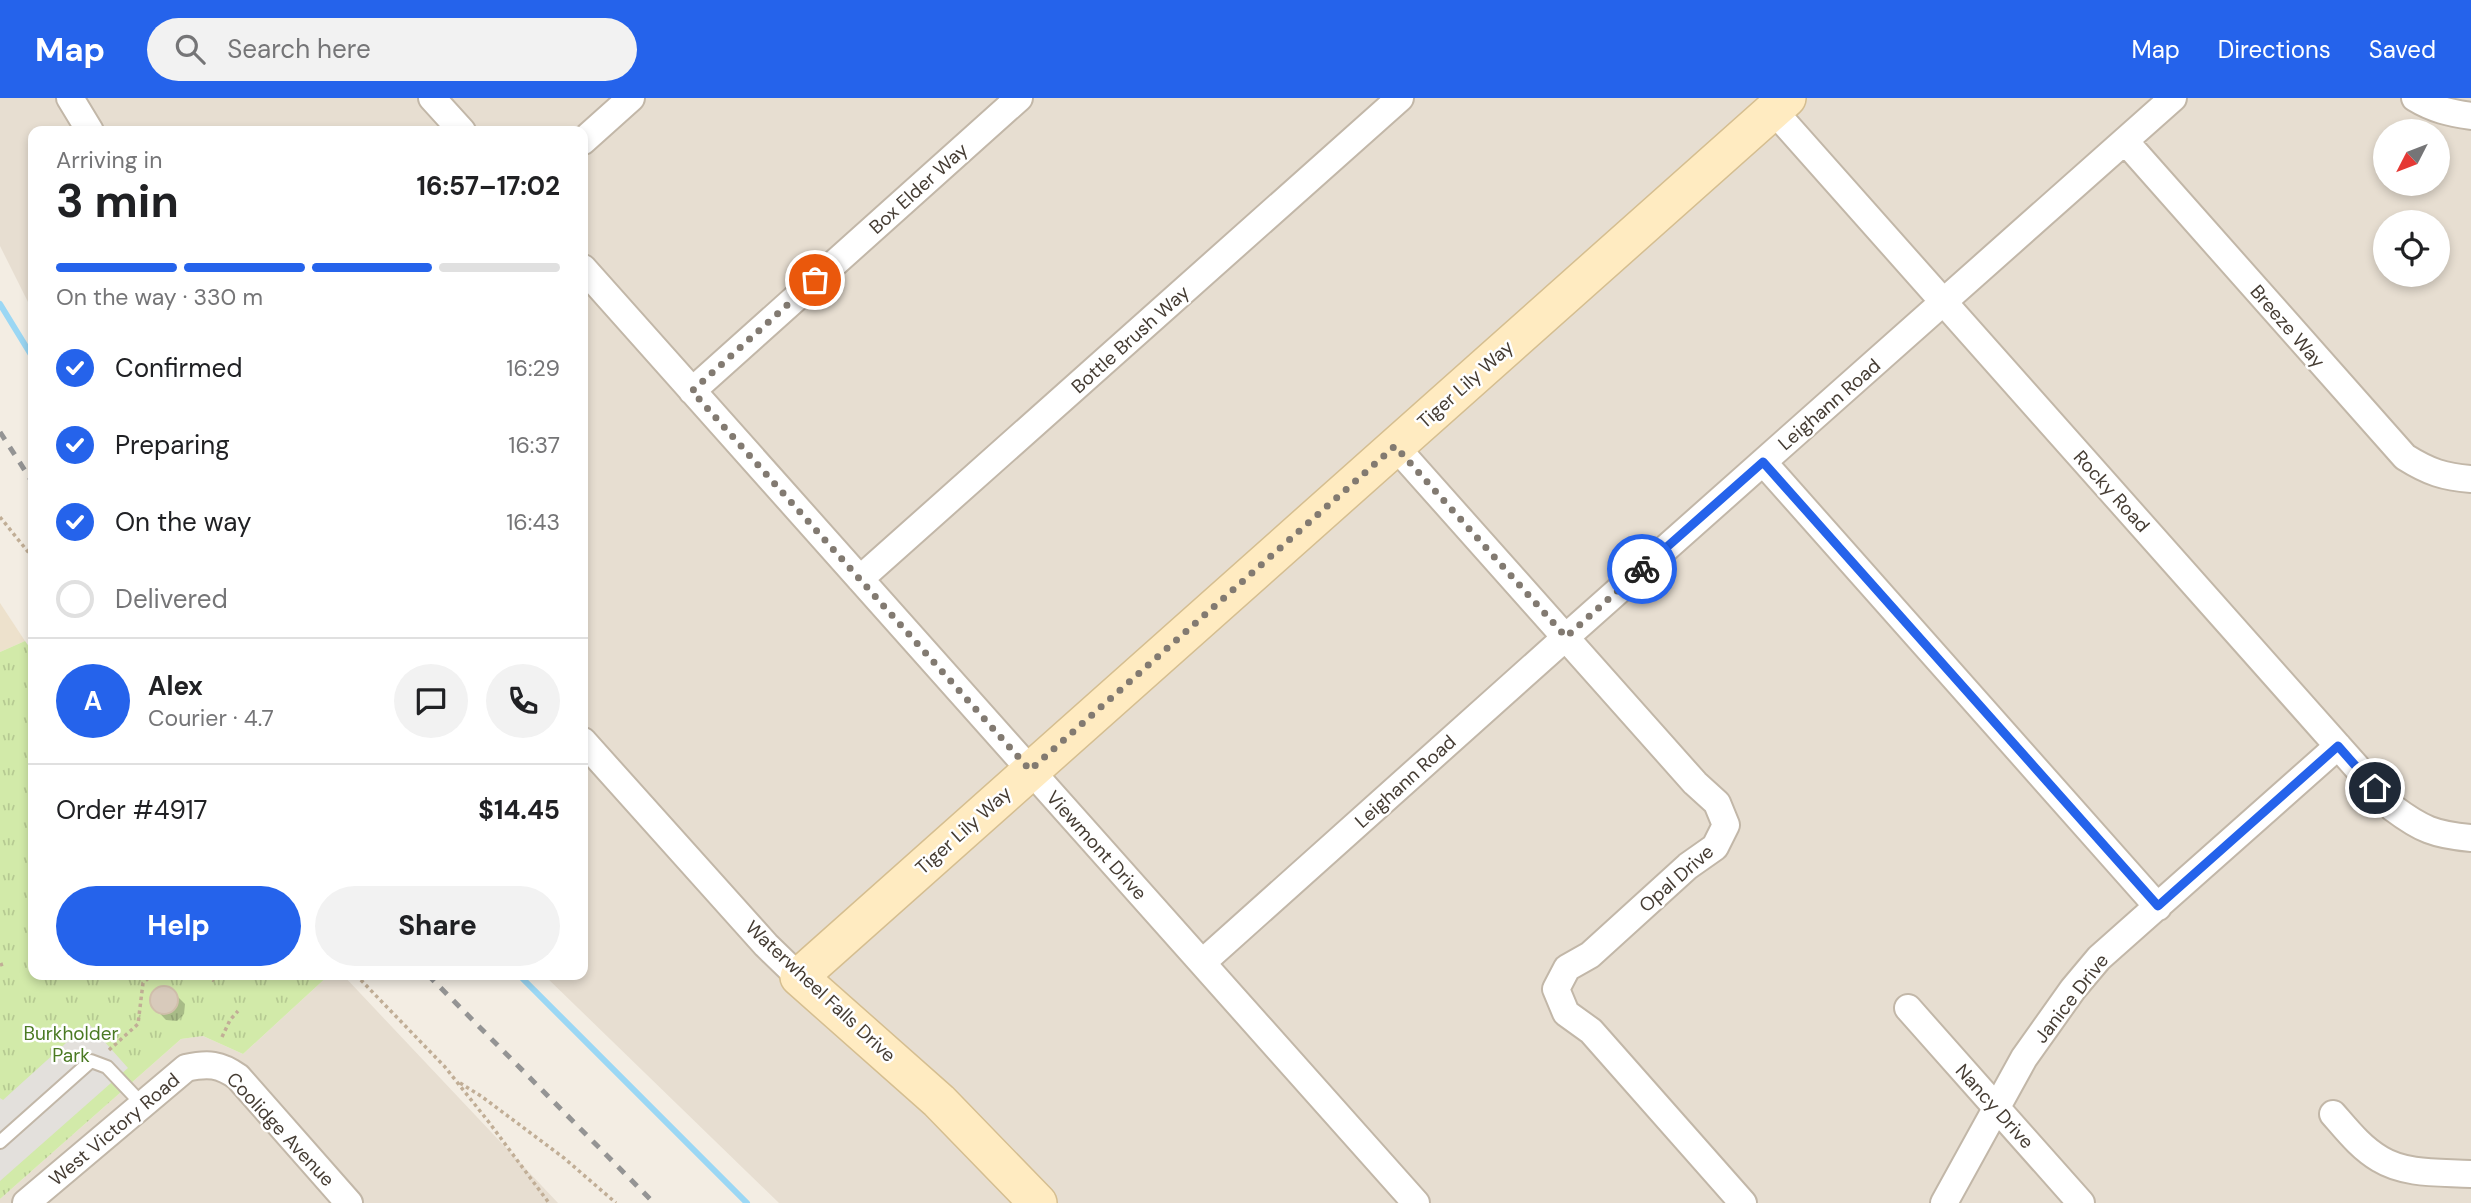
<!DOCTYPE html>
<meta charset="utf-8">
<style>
:root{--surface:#fff;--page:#f2f2f2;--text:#202124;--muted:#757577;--line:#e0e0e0;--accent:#2563eb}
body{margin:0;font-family:"DM Sans",sans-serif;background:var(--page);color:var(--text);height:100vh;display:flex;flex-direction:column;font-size:26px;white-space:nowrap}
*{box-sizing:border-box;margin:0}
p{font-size:23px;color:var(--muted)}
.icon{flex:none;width:38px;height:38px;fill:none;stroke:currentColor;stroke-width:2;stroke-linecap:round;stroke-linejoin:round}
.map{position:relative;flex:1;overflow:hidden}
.drawer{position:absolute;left:28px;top:28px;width:560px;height:854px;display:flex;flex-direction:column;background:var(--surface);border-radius:14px;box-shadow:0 4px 10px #0003}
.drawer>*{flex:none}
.needle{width:46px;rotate:228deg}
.fabs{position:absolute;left:2373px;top:21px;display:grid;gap:14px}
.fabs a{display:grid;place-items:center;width:77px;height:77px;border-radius:50%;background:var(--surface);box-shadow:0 4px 10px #0003;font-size:35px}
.pin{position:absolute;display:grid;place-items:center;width:60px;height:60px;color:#fff;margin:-30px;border:4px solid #fff;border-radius:50%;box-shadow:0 2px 7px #0007}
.courier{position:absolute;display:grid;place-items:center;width:70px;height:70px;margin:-35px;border:5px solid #2563eb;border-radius:50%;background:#fff;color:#222;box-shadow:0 2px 9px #0007}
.head em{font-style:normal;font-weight:700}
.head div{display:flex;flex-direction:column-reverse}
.head{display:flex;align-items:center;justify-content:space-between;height:119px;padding:0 28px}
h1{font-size:46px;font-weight:700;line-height:52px}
.bar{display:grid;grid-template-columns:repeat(4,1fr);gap:10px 7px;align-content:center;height:84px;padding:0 28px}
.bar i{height:9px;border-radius:5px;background:var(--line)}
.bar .on{background:var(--accent)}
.bar p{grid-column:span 4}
.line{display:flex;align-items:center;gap:18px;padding:0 28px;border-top:2px solid var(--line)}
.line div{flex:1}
.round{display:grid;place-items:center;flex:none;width:74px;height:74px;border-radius:37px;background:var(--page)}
ol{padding:0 28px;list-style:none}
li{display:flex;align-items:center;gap:21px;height:77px}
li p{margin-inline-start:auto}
li .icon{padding:7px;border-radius:50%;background:var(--accent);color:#fff;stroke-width:4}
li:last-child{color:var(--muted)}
li i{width:38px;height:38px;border:4px solid var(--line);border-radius:50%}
.action{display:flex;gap:14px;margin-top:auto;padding:14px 28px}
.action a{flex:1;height:80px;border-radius:42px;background:var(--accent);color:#fff;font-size:28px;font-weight:700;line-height:80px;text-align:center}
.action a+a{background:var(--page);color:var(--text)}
header{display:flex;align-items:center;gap:42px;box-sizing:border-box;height:98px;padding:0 35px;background:var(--accent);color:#fff}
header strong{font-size:33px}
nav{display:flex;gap:38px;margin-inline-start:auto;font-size:24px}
.search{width:490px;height:63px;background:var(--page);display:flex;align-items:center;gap:18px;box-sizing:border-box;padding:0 24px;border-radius:38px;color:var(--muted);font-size:26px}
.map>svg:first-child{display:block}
.residential{fill:#e7ded1;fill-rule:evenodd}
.education{fill:#ede1cc}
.park{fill:url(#park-tufts)}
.parking{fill:#e3e0dc}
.shadow{fill:#0003}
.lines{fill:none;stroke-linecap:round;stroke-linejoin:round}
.stream{stroke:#9bd7f4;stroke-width:6}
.building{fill:#d8cabb;stroke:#d0bfab;stroke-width:2}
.lane-casing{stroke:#c2b7a8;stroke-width:16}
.street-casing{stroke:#c2b7a8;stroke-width:30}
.secondary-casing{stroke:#d5be90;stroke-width:40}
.path{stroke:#c1ae96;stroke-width:3.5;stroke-dasharray:3.5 3.5;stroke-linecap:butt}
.lane{stroke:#fff;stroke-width:12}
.street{stroke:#fff;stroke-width:26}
.secondary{stroke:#ffebc1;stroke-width:37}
.rail{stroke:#949494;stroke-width:5;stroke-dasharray:9 9;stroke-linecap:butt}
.done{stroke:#827a71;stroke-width:7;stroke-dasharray:0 12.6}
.route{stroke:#2563eb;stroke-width:9}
.labels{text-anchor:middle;stroke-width:5;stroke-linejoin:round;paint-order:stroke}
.street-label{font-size:19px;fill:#453c33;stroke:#fff}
.park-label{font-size:19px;fill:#4b7a23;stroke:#fff}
</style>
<header>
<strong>Map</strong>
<div class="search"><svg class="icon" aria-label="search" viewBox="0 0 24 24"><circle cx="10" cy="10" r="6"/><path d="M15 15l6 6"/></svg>Search here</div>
<nav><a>Map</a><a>Directions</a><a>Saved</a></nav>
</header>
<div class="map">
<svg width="2471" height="1105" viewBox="0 0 2471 1105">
<defs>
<pattern id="park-tufts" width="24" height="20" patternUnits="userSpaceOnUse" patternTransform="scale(1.75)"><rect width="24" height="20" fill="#d2eaa9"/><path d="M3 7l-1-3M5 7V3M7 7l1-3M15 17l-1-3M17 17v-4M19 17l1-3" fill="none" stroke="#b6ca92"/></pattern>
</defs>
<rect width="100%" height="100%" fill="#f3ede3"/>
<path class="residential" d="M 0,0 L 2471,0 L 2471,1105 L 779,1105 L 544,877 L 583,877 L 583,33 L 33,33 L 33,214 L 0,148 ZM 2385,33 L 2438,33 L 2438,86 L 2385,86 ZM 2385,124 L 2438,124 L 2438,177 L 2385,177 Z
M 329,877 L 343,877 L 558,1105 L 0,1105 L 0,1101 L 181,941 L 203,938 L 243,956 Z"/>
<path class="education" d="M 0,505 L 25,543 L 0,554 Z"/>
<path class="park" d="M 25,543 L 33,554 L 33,877 L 329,877 L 243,956 L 203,938 L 181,941 L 0,1101 L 0,554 Z"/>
<path class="parking" d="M 88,925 L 128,970 L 0,1083 L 0,1000 L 3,1002 Z"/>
<path class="shadow" d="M 159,889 L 169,890 L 185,906 L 184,916 L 177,923 L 166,922 L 152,907 L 152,896 Z"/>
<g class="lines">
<path class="stream" d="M 0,206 L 33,260
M 519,877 L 747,1105"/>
</g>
<path class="building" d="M150 902a14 14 0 1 1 28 0a14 14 0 1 1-28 0Z"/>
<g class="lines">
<g class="lane-casing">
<path id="lane" d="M 0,1044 L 91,963 L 107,969 L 143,1007"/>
</g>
<g class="street-casing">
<path id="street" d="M 70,0 L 90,33
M 432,0 L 462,33
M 2415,0 C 2433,11 2450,15 2471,18
M 1773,12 L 2393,710 C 2421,731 2435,737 2471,740
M 583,43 L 631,0
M 2125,43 L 2405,359 C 2429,374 2444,379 2471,381
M 583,170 L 1416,1105
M 692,293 L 1019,0
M 1395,348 L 1695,685 L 1717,705 L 1726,727 L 1715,749 L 1688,768 L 1590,857 L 1567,870 L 1556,891 L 1566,915 L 1591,933 L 1743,1105
M 1763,364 L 2158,809
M 860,481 L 1400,0
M 583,643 L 766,847 L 799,879
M 1203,864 L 1566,539 L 2173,0
M 1908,910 L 2081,1105
M 2333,1016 C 2347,1032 2361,1050 2380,1061 C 2406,1077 2442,1074 2471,1076
M 26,1105 L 186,970 C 208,965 220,966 238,979 L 349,1105
M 1944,1105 L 2024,960 L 2073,891 L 2099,860 L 2338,648"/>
</g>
<g class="secondary-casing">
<path id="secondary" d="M 1038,1105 L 939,1003 L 799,879 L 1787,0"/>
</g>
<path class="path" d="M 0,419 L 33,460
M 0,867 L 3,866
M 208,877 L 214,883
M 356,877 L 445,969 L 488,1023 L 549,1105
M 222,939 L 230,922 L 238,913
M 109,952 L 138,926 L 143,885 L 152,877
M 460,985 L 481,998 L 564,1060 L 616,1105"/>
<use href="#lane" class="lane"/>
<use href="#street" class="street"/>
<use href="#secondary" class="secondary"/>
<path class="rail" d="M 0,334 L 33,385
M 428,877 L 654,1105"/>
</g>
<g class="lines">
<path class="done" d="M 815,182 L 692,293 L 1030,672 L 1395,348 L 1566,539 L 1642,471"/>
<path class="route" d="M 1642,471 L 1763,364 L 2158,808 L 2338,648 L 2375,690"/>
</g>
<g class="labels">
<g class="street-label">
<text transform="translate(918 90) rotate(-42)" y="7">Box Elder Way</text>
<text transform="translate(2288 228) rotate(49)" y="7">Breeze Way</text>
<text transform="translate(1130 241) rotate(-42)" y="7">Bottle Brush Way</text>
<text transform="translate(1465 286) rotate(-42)" y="7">Tiger Lily Way</text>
<text transform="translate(1829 306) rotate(-41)" y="7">Leighann Road</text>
<text transform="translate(2112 393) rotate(48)" y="7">Rocky Road</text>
<text transform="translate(1405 683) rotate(-42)" y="7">Leighann Road</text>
<text transform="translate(963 732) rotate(-42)" y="7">Tiger Lily Way</text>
<text transform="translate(1097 747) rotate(48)" y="7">Viewmont Drive</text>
<text transform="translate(1676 780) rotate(-41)" y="7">Opal Drive</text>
<text transform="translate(821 893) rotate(43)" y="7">Waterwheel Falls Drive</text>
<text transform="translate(2071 900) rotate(-52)" y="7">Janice Drive</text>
<text transform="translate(1995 1008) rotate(48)" y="7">Nancy Drive</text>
<text transform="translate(114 1031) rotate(-40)" y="7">West Victory Road</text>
<text transform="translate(281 1031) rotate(47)" y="7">Coolidge Avenue</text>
</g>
<g class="park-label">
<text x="71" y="942">Burkholder<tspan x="71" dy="22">Park</tspan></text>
</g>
</g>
</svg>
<div class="fabs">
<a><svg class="needle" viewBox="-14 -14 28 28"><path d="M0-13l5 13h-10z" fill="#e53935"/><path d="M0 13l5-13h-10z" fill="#757577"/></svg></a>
<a><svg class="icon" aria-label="locate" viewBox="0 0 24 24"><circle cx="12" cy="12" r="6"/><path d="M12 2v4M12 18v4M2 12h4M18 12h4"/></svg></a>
</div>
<div class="pin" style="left:815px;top:182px;background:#ea580c"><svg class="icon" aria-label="bag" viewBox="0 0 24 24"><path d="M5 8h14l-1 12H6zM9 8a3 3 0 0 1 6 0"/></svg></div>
<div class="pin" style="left:2375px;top:690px;background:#1f2937"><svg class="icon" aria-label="home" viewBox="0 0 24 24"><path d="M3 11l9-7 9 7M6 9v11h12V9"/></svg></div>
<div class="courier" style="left:1642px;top:471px"><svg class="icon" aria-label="bike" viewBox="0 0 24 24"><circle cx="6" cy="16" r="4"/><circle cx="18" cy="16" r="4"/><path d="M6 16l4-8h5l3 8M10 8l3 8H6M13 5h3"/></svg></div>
<section class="drawer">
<div class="head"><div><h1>3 min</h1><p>Arriving in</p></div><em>16:57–17:02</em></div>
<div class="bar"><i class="on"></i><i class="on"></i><i class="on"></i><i></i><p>On the way · 330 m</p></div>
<ol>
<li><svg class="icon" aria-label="check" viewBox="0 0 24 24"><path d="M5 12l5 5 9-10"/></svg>Confirmed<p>16:29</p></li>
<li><svg class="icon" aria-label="check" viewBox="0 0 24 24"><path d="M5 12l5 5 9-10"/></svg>Preparing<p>16:37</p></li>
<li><svg class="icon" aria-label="check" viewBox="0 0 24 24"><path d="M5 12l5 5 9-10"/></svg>On the way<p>16:43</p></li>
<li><i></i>Delivered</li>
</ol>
<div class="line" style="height:126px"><b class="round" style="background:var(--accent);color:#fff">A</b><div><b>Alex</b><p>Courier · 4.7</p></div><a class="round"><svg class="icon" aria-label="chat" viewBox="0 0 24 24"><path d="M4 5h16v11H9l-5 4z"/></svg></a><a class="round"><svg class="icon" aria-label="phone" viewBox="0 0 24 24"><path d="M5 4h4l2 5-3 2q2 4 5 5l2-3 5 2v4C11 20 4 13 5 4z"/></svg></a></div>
<div class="line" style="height:91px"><div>Order #4917</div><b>$14.45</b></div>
<div class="action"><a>Help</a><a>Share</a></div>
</section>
</div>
